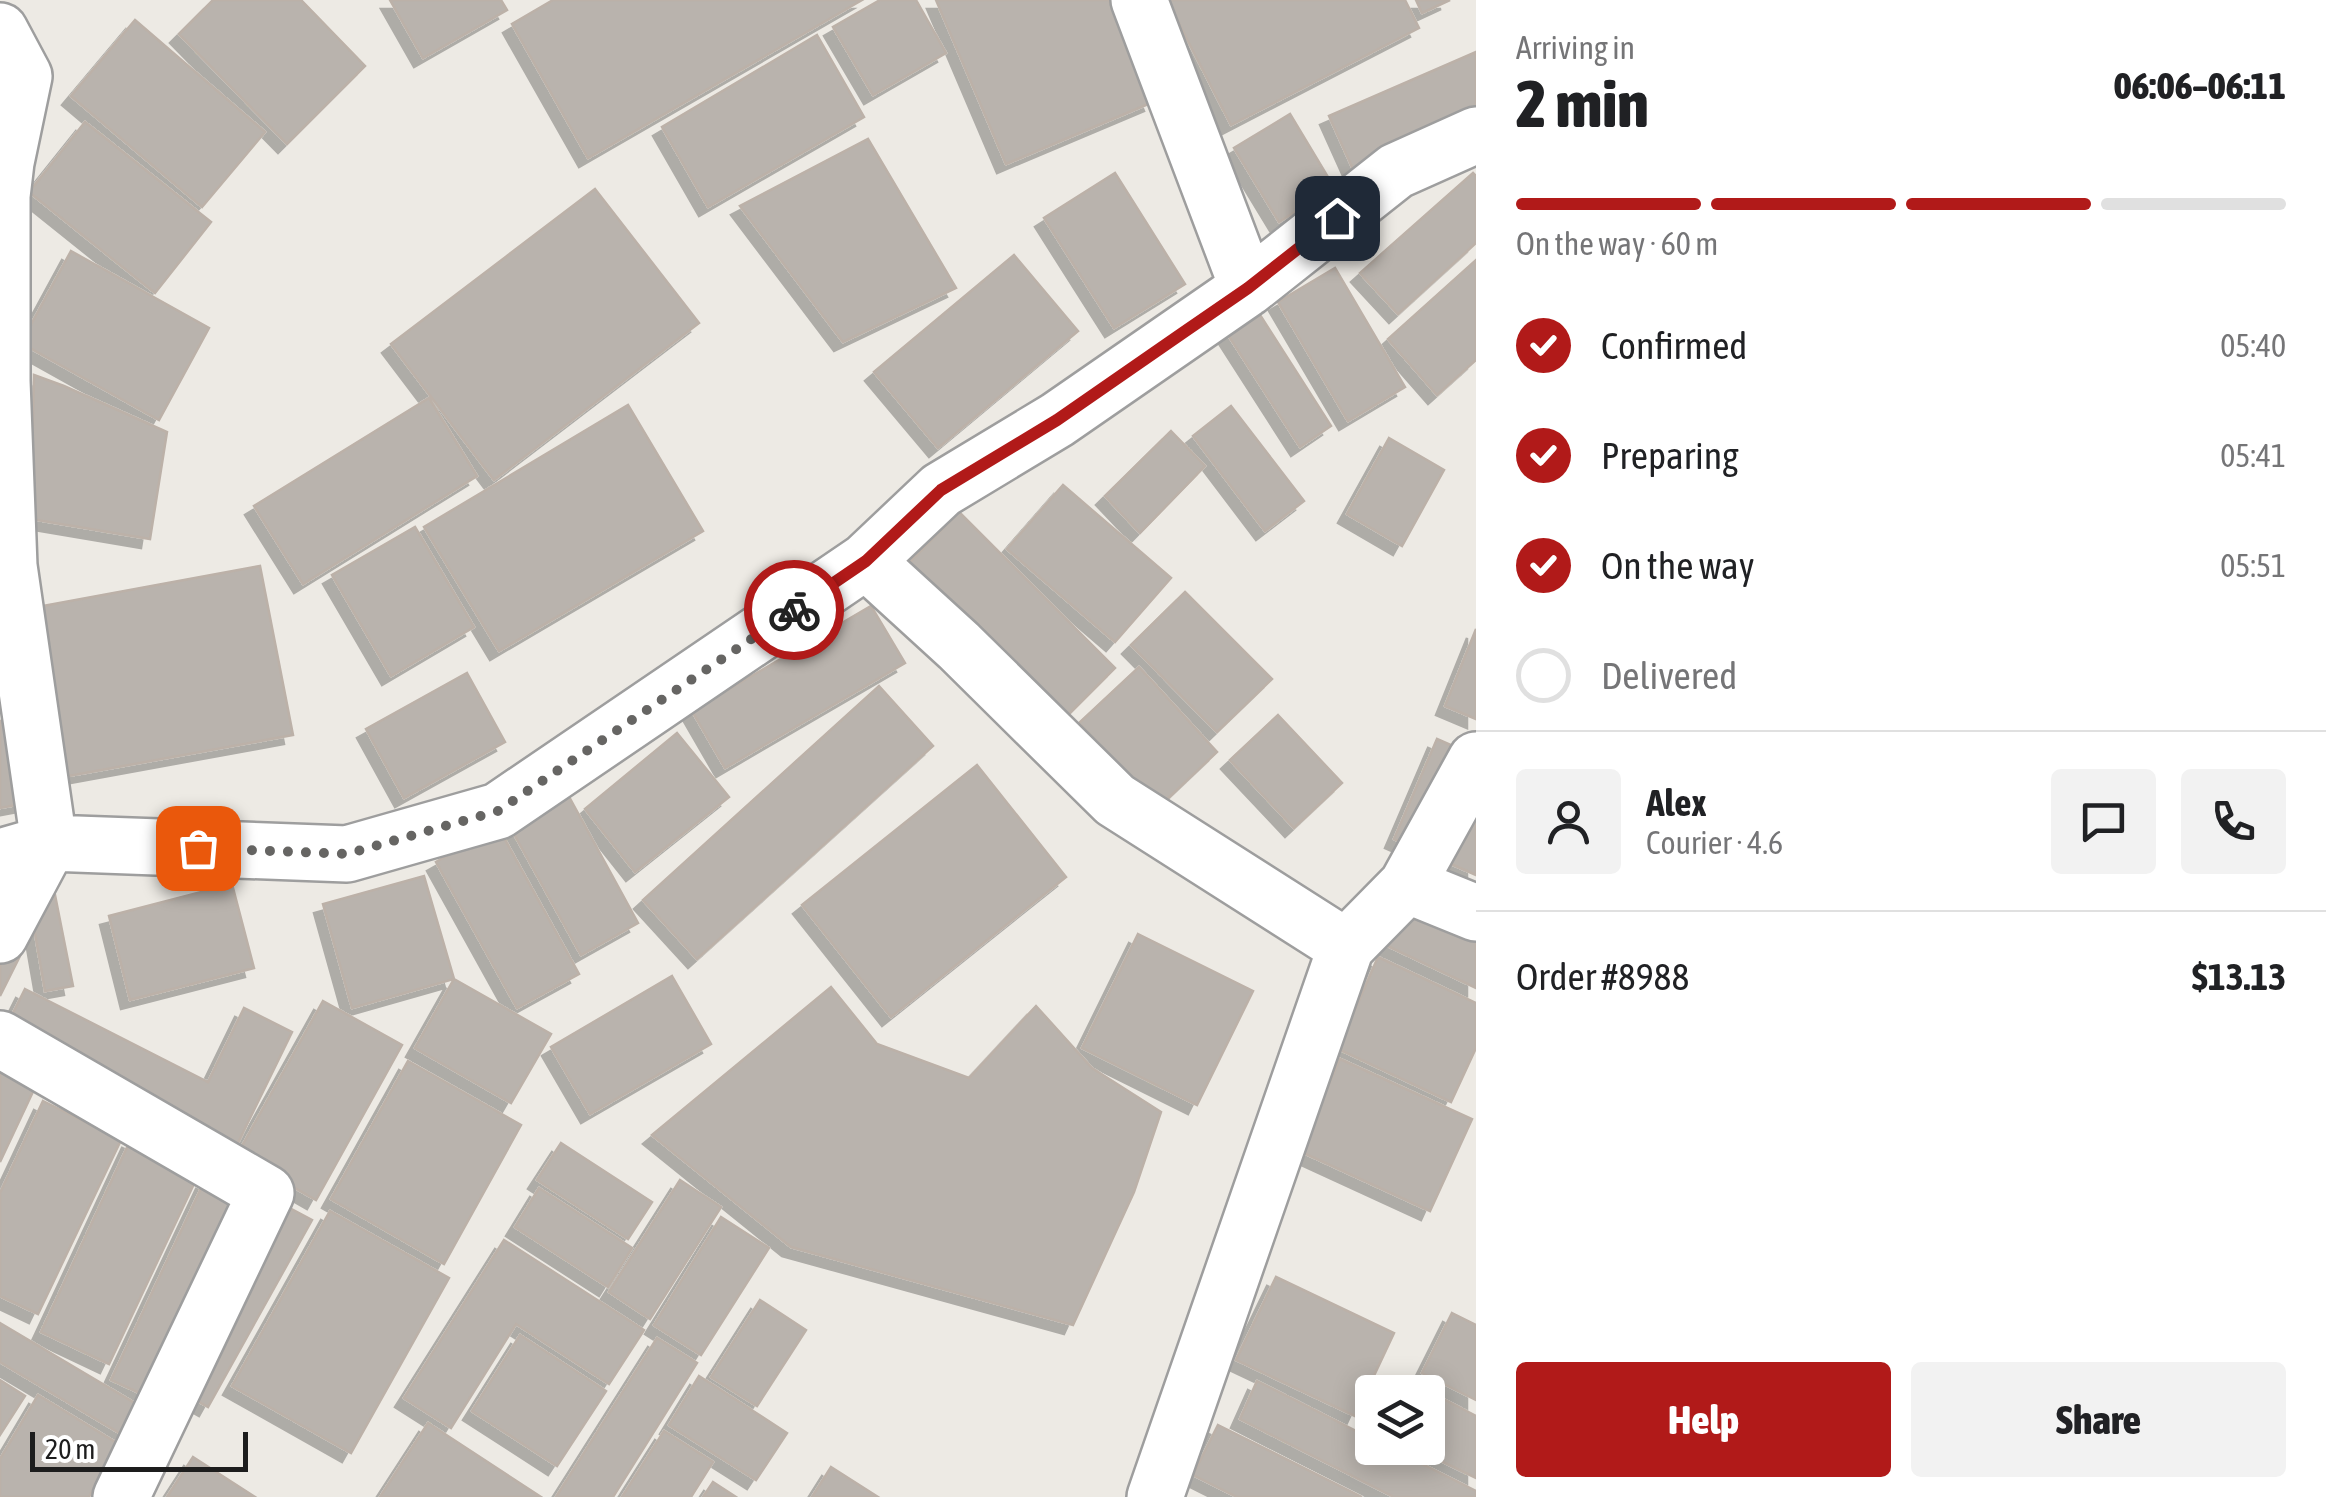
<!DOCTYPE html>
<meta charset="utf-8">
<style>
:root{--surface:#fff;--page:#f2f2f2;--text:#202124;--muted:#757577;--line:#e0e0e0;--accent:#b11a19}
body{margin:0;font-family:"Asap Condensed",sans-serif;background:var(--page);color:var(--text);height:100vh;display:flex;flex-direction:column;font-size:38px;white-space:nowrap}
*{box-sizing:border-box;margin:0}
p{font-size:32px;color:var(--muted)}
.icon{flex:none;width:55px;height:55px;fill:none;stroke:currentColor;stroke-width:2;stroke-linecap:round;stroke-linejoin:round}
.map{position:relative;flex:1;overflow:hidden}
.drawer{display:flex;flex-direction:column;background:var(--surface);width:850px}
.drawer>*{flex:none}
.controls{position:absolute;left:1355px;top:1375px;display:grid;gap:20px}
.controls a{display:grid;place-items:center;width:90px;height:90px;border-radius:10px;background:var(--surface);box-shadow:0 5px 25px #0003;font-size:50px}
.scale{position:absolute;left:30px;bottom:25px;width:218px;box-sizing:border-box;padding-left:10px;border:5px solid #1d1d1d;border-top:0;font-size:28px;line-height:35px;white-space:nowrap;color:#1d1d1d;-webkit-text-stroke:8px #fff;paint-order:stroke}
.pin{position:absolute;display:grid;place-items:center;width:85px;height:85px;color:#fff;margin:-42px;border-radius:20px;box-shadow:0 5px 15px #0006}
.courier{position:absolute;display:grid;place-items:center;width:100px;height:100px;margin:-50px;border:8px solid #b11a19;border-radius:50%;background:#fff;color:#222;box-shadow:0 2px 12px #0007}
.overview em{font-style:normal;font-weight:800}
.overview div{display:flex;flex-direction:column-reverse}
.overview{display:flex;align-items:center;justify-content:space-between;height:170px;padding:0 40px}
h1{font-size:65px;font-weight:800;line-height:75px}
.bar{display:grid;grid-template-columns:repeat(4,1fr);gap:15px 10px;align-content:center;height:120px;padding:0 40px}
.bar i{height:12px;border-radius:8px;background:var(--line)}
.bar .current{background:var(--accent)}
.bar p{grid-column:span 4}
.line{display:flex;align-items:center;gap:25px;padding:0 40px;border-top:2px solid var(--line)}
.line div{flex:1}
.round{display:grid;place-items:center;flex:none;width:105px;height:105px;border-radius:10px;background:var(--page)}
ol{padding:0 40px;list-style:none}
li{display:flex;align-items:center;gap:30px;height:110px}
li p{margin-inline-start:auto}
li .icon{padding:10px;border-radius:50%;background:var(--accent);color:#fff;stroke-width:4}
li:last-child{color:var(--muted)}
li i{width:55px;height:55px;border:5px solid var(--line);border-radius:50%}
.button{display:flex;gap:20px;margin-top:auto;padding:20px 40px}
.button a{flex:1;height:115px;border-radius:10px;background:var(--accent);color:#fff;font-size:40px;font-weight:800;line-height:115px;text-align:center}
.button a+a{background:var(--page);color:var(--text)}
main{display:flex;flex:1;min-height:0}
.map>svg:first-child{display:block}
.building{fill:#b9b3ad;stroke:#bcb1a8;stroke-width:2.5;filter:url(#shadow)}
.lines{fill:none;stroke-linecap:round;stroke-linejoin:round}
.minor-casing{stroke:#9e9e9e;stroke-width:60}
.minor{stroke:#fff;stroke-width:55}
.done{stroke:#666563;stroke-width:10;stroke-dasharray:0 18}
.route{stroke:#b11a19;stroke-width:12}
</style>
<main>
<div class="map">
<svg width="1476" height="1497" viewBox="0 0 1476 1497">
<defs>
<filter id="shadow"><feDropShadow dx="-9" dy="9" stdDeviation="0" flood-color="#0004"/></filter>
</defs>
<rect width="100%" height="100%" fill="#edeae4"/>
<path class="building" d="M 213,0 L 301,0 L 365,66 L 287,144 L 179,34 Z
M 390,0 L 501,0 L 507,10 L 423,58 Z
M 553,0 L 862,0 L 588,158 L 512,24 Z
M 880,0 L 916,0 L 946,53 L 873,95 L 833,27 Z
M 936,0 L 1109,0 L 1153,102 L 1006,164 Z
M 1167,0 L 1405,0 L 1419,28 L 1231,125 Z
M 1416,0 L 1450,0 L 1422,13 Z
M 135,20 L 265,132 L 202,207 L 71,96 Z
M 817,35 L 864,117 L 708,207 L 662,127 Z
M 1476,52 L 1476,126 L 1357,178 L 1329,116 Z
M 1290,114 L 1334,187 L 1279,222 L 1234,148 Z
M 85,122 L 211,222 L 155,293 L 29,192 Z
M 868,139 L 956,288 L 843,342 L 740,206 Z
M 1115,173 L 1185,284 L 1114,328 L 1044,218 Z
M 1473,173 L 1476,176 L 1476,243 L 1398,314 L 1360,273 Z
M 595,189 L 699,323 L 494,480 L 391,344 Z
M 71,251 L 209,328 L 159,420 L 21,343 Z
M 1014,255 L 1078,331 L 938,448 L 874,372 Z
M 1476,260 L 1476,360 L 1437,395 L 1388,339 Z
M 1335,268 L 1405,387 L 1348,421 L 1278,302 Z
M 1260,315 L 1331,426 L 1300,447 L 1228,335 Z
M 34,375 L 64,386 L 167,432 L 150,539 L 31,519 Z
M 429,398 L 477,476 L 303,584 L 254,506 Z
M 628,405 L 703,531 L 499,651 L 424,527 Z
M 1231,406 L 1304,501 L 1265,531 L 1193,436 Z
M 1171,431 L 1205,466 L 1140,533 L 1105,496 Z
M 1389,438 L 1444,470 L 1402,546 L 1347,514 Z
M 1063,485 L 1171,578 L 1115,642 L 1007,549 Z
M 959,512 L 1115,668 L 1060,723 L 904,568 Z
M 415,527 L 474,627 L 391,676 L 332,575 Z
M 260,566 L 293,735 L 63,777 L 32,608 Z
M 1185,592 L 1272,679 L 1217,732 L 1131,645 Z
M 871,606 L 905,663 L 725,768 L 692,711 Z
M 1476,629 L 1476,719 L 1445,706 Z
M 1139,667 L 1217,752 L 1159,807 L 1079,723 Z
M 467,673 L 505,742 L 404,798 L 366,729 Z
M 879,686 L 933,746 L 697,959 L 643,900 Z
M 1278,715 L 1342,783 L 1294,828 L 1230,760 Z
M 19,717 L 37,801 L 0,808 L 0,721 Z
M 677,733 L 729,797 L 635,872 L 585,809 Z
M 1437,739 L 1476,756 L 1476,875 L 1394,839 Z
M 977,765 L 1066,877 L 891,1017 L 802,905 Z
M 567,793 L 638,923 L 581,955 L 509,825 Z
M 498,827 L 579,974 L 517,1008 L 436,862 Z
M 1420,864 L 1476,890 L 1476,988 L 1383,944 Z
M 424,876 L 454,979 L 352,1008 L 323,904 Z
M 232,884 L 254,968 L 130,1000 L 109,916 Z
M 55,895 L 73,986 L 45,991 L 29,899 Z
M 1138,934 L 1253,991 L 1197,1105 L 1082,1048 Z
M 24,948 L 0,996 L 0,953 Z
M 1378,957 L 1476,1003 L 1476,1048 L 1451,1102 L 1338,1049 Z
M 672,976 L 711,1044 L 590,1114 L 551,1047 Z
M 454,979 L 551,1034 L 511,1103 L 415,1048 Z
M 831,987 L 877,1044 L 969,1078 L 1036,1006 L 1092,1068 L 1161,1112 L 1134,1192 L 1073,1325 L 791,1247 L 652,1135 Z
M 25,989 L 208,1082 L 244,1008 L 292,1032 L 232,1155 L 0,1039 Z
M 323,1001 L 402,1045 L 316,1200 L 237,1155 Z
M 1340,1059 L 1472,1119 L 1430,1211 L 1299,1151 Z
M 408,1061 L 521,1125 L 444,1264 L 331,1199 Z
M 0,1065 L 37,1083 L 0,1162 Z
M 43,1101 L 121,1140 L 38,1314 L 0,1296 L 0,1193 Z
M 131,1139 L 200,1171 L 109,1364 L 41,1332 Z
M 561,1143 L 652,1202 L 628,1239 L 537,1180 Z
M 205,1180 L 250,1201 L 157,1401 L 111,1380 Z
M 680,1180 L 721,1207 L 650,1319 L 609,1292 Z
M 539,1188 L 632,1248 L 608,1287 L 515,1227 Z
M 284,1205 L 312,1220 L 208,1407 L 180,1391 Z
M 330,1211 L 449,1278 L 351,1453 L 232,1386 Z
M 721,1217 L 769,1248 L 701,1355 L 654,1325 Z
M 504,1240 L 644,1330 L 609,1384 L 516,1324 L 451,1428 L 404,1398 Z
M 1276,1277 L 1394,1333 L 1355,1416 L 1236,1360 Z
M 760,1300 L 806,1330 L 757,1406 L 711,1377 Z
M 1452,1313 L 1476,1325 L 1476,1400 L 1422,1373 Z
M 0,1323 L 138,1405 L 121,1434 L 0,1362 Z
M 520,1335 L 606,1391 L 557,1466 L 472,1411 Z
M 657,1338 L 697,1363 L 613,1497 L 556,1497 Z
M 699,1376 L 787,1433 L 756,1480 L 669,1425 Z
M 0,1380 L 25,1396 L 0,1435 Z
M 1257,1381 L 1372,1439 L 1372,1448 L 1390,1448 L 1476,1491 L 1476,1497 L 1394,1497 L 1240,1419 Z
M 1434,1394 L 1476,1416 L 1476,1478 L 1414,1448 L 1428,1448 L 1428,1407 Z
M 38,1395 L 120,1445 L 89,1497 L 0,1497 L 0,1459 Z
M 428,1423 L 541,1497 L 380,1497 Z
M 1218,1425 L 1362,1497 L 1237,1497 L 1193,1475 Z
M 664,1431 L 713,1462 L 691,1497 L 622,1497 Z
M 193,1457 L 255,1497 L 167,1497 Z
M 831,1467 L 878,1497 L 812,1497 Z
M 713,1482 L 736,1497 L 703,1497 Z"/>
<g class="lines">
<g class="minor-casing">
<path id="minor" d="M 1139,0 L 1248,288
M 0,31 L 24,76 L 6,162 L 2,196 L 2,381 L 9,566 L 49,843 L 0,935
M 866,561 L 959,646 L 1115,800 L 1346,947
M 0,857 L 49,843 L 347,854 L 498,811 L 866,561 L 941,490 L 1057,420 L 1248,288 L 1396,171 L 1476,135
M 1407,885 L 1476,913
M 0,1039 L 266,1193 L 121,1497
M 1155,1497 L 1346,947 L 1407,885 L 1476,760"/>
</g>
<use href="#minor" class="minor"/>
</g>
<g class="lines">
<path class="done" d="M 198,848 L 347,854 L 498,811 L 794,610"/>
<path class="route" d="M 794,610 L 866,561 L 941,490 L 1057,420 L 1184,332 L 1248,288 L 1337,218"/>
</g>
</svg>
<div class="controls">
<a><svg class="icon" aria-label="layers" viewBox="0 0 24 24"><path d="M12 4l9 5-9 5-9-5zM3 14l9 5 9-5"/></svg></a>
</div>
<div class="scale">20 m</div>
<div class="pin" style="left:198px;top:848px;background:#ea580c"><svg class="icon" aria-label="bag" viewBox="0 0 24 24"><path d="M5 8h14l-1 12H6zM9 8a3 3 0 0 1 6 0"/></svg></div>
<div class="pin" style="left:1337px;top:218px;background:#1f2937"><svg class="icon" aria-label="home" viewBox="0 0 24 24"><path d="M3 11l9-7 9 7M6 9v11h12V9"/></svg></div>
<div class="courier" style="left:794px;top:610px"><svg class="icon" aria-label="bike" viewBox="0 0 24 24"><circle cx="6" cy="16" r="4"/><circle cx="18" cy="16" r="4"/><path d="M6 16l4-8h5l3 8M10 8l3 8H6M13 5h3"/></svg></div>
</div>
<section class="drawer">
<div class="overview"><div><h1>2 min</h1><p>Arriving in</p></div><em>06:06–06:11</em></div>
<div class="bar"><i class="current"></i><i class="current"></i><i class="current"></i><i></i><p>On the way · 60 m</p></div>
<ol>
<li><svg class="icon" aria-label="check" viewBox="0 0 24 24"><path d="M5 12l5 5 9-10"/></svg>Confirmed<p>05:40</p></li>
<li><svg class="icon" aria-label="check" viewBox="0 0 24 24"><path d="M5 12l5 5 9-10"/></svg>Preparing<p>05:41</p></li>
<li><svg class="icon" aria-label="check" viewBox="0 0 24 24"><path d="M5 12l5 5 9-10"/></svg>On the way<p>05:51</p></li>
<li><i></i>Delivered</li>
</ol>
<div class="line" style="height:180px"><a class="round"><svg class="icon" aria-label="person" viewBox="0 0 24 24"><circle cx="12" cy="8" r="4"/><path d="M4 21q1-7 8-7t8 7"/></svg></a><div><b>Alex</b><p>Courier · 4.6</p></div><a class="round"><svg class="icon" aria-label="chat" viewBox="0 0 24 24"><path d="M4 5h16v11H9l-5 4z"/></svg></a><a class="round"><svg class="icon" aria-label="phone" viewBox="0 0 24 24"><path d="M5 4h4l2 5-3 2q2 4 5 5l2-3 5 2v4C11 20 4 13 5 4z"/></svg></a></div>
<div class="line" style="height:130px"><div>Order #8988</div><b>$13.13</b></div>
<div class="button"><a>Help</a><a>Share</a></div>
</section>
</main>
